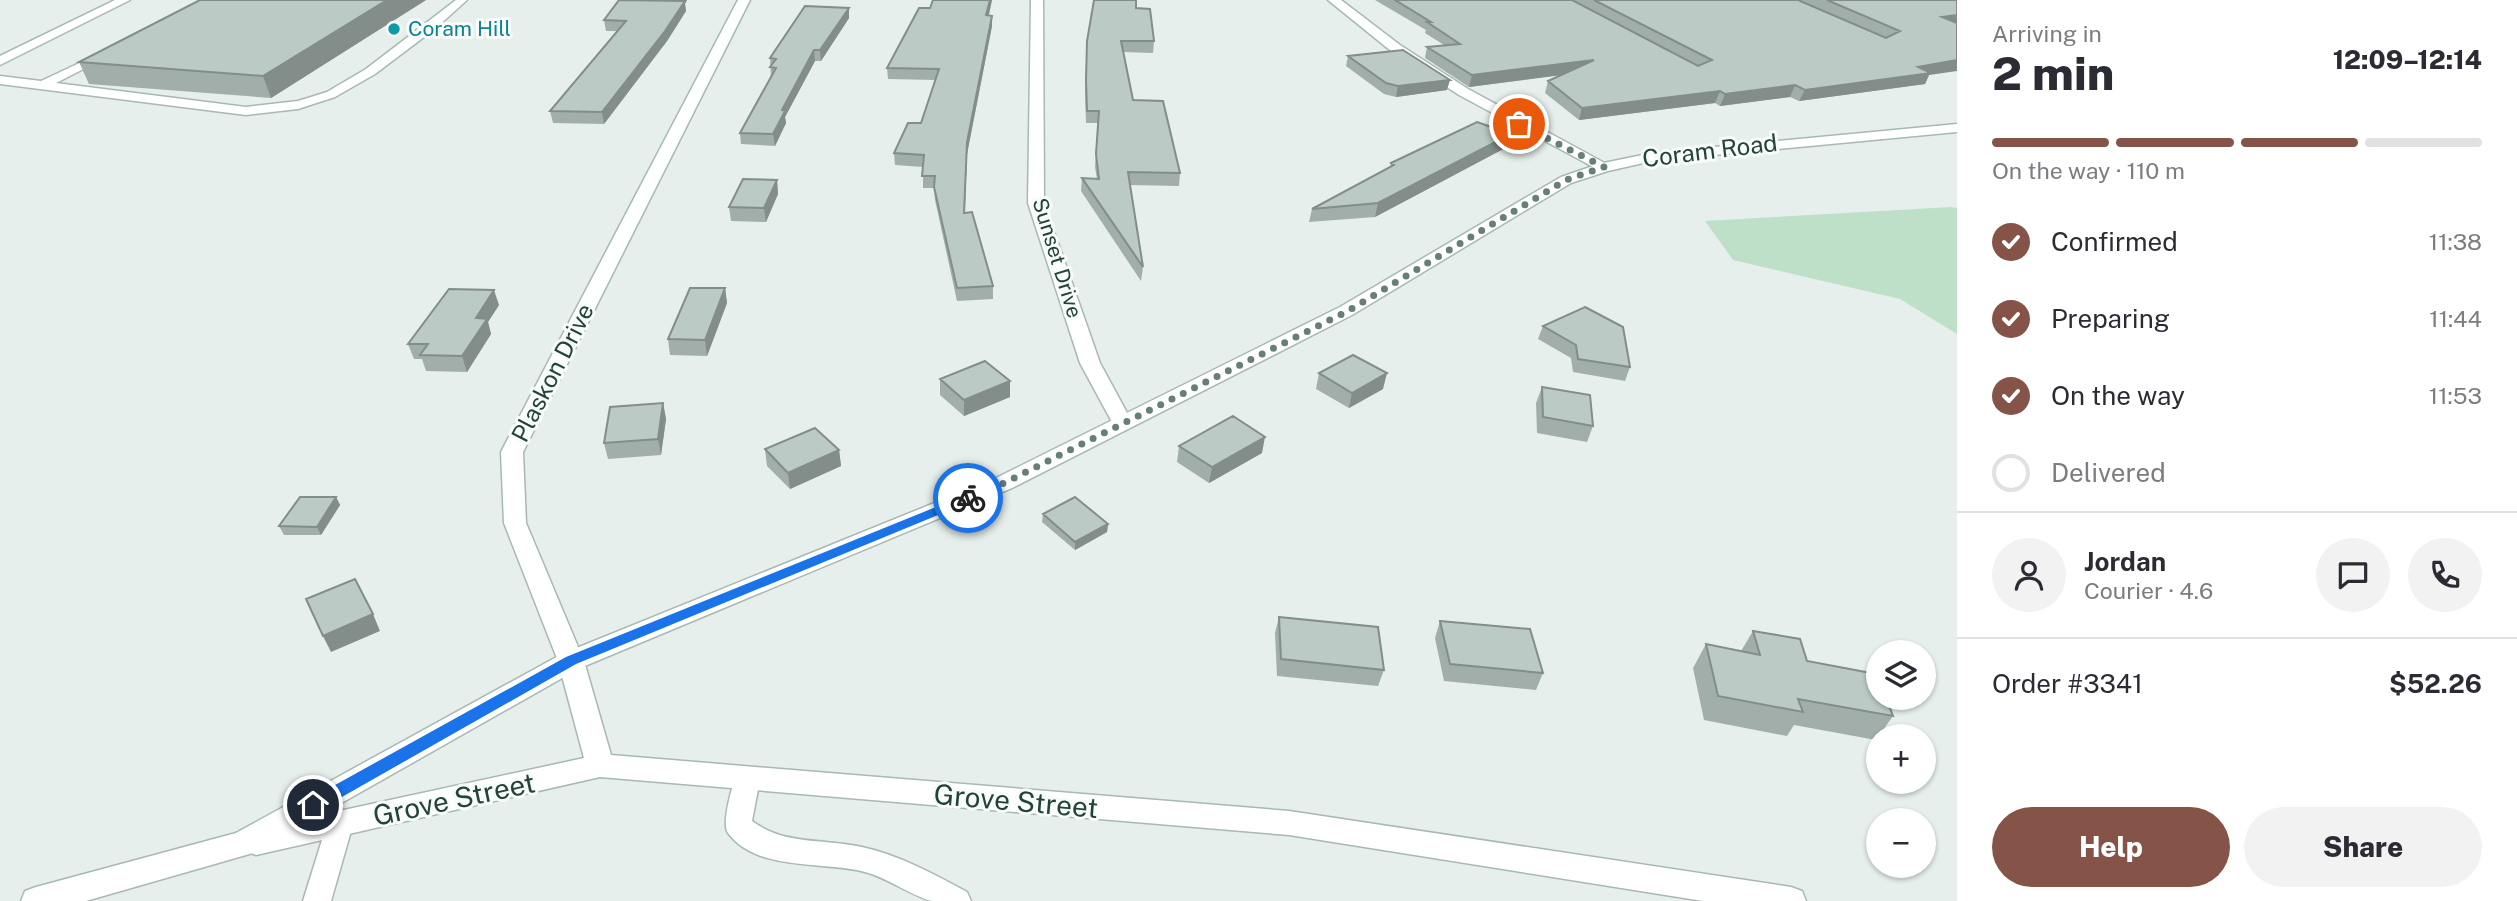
<!DOCTYPE html>
<meta charset="utf-8">
<style>
:root{--surface:#fff;--page:#f2f2f3;--text:#2b2b33;--muted:#7c7c81;--line:#e1e1e2;--accent:#855347}
body{margin:0;font-family:"Public Sans",sans-serif;background:var(--page);color:var(--text);height:100vh;display:flex;flex-direction:column;font-size:26px;white-space:nowrap}
*{box-sizing:border-box;margin:0}
p{font-size:23px;color:var(--muted)}
.icon{flex:none;width:38px;height:38px;fill:none;stroke:currentColor;stroke-width:2;stroke-linecap:round;stroke-linejoin:round}
.map{position:relative;flex:1;overflow:hidden}
.panel{display:flex;flex-direction:column;background:var(--surface);width:560px}
.panel>*{flex:none}
.buttons{position:absolute;left:1866px;top:640px;display:grid;gap:14px}
.buttons a{display:grid;place-items:center;width:70px;height:70px;border-radius:50%;background:var(--surface);box-shadow:0 2px 5px #0004;font-size:35px}
.pin{position:absolute;display:grid;place-items:center;width:60px;height:60px;color:#fff;margin:-30px;border:4px solid #fff;border-radius:50%;box-shadow:0 2px 7px #0007}
.courier{position:absolute;display:grid;place-items:center;width:70px;height:70px;margin:-35px;border:5px solid #1a73e8;border-radius:50%;background:#fff;color:#222;box-shadow:0 2px 9px #0007}
.head em{font-style:normal;font-weight:800}
.head div{display:flex;flex-direction:column-reverse}
.head{display:flex;align-items:center;justify-content:space-between;height:119px;padding:0 35px}
h1{font-size:46px;font-weight:800;line-height:52px}
.bar{display:grid;grid-template-columns:repeat(4,1fr);gap:10px 7px;align-content:center;height:84px;padding:0 35px}
.bar i{height:9px;border-radius:5px;background:var(--line)}
.bar .current{background:var(--accent)}
.bar p{grid-column:span 4}
.line{display:flex;align-items:center;gap:18px;padding:0 35px;border-top:2px solid var(--line)}
.line div{flex:1}
.round{display:grid;place-items:center;flex:none;width:74px;height:74px;border-radius:37px;background:var(--page)}
ol{padding:0 35px;list-style:none}
li{display:flex;align-items:center;gap:21px;height:77px}
li p{margin-inline-start:auto}
li .icon{padding:7px;border-radius:50%;background:var(--accent);color:#fff;stroke-width:4}
li:last-child{color:var(--muted)}
li i{width:38px;height:38px;border:4px solid var(--line);border-radius:50%}
.button{display:flex;gap:14px;margin-top:auto;padding:14px 35px}
.button a{flex:1;height:80px;border-radius:42px;background:var(--accent);color:#fff;font-size:28px;font-weight:800;line-height:80px;text-align:center}
.button a+a{background:var(--page);color:var(--text)}
main{display:flex;flex:1;min-height:0}
.map>svg:first-child{display:block}
.green{fill:#bfe0c8}
.lines{fill:none;stroke-linecap:round;stroke-linejoin:round}
.service-casing{stroke:#a8b8b2;stroke-width:3}
.minor-casing{stroke:#a8b8b2;stroke-width:3}
.tertiary-casing{stroke:#a8b8b2;stroke-width:3}
.service{fill:#fff;fill-rule:evenodd}
.minor{fill:#fff;fill-rule:evenodd}
.tertiary{fill:#fff;fill-rule:evenodd}
.wall{fill:#a1aea9}
.shaded-wall{fill:#838d89}
.building{fill:#bbcac4;stroke:#838d89;stroke-width:2}
.route{fill:#1a73e8}
.done{stroke:#687f78;stroke-width:7;stroke-dasharray:0 12.6}
.culture-dot{fill:#0f9aa8;stroke:#f7fbf9;stroke-width:2.5}
.labels{text-anchor:middle;stroke-width:6;stroke-linejoin:round;paint-order:stroke}
.far-culture-label{font-size:21px;fill:#0d838f;stroke:#f7fbf9;text-anchor:start}
.far-street-label{font-size:21px;fill:#24423a;stroke:#f7fbf9}
.street-label{font-size:24px;fill:#24423a;stroke:#f7fbf9}
.near-street-label{font-size:28px;fill:#24423a;stroke:#f7fbf9}
</style>
<main>
<div class="map">
<svg width="1957" height="901" viewBox="0 0 1957 901">
<rect width="100%" height="100%" fill="#e6efeb"/>
<path class="green" d="M 1951,207 L 1957,208 L 1957,334 L 1900,299 L 1733,260 L 1705,221 Z"/>
<g class="lines">
<g class="service-casing">
<path id="service" d="M 456,0 L 467,0 L 436,28 L 375,74 L 335,97 L 298,109 L 246,115 L 0,84 L 0,76 L 41,81 L 105,51 L 111,54 L 109,56 L 56,83 L 246,107 L 298,101 L 327,92 L 366,69 Z
M 747,768 L 756,771 L 760,779 L 752,821 C 786,846 823,838 862,847 C 899,855 934,874 967,892 L 971,901 C 959,901 945,901 933,901 C 917,899 886,877 865,872 C 824,861 757,872 728,833 C 721,824 733,782 738,771 Z
M 340,813 L 349,816 L 353,824 L 331,901 L 303,901 L 327,824 L 331,816 Z"/>
</g>
<g class="minor-casing">
<path id="minor" d="M 115,0 L 130,0 L 0,65 L 0,56 Z
M 738,0 L 750,0 L 523,452 L 526,523 L 584,661 L 611,755 L 1289,811 L 1791,887 L 1802,891 L 1806,901 L 1703,901 L 1289,835 L 600,777 L 256,855 L 246,851 L 241,842 L 246,833 L 256,829 L 584,758 L 558,661 L 504,523 L 501,452 Z
M 1031,0 L 1043,0 L 1044,203 L 1100,363 L 1132,422 L 1122,428 L 1112,422 L 1080,363 L 1028,203 Z
M 1328,0 L 1341,0 L 1400,45 L 1468,89 L 1612,167 L 1604,172 L 1599,170 L 1459,95 L 1391,51 Z"/>
</g>
<g class="tertiary-casing">
<path id="tertiary" d="M 1957,124 L 1957,132 L 1652,161 L 1608,171 L 1571,183 L 1352,315 L 1012,488 L 580,668 L 253,853 L 86,901 L 21,901 L 25,891 L 36,887 L 236,833 L 562,654 L 996,478 L 1340,307 L 1561,177 L 1599,164 L 1652,153 Z"/>
</g>
<use href="#service" class="service"/>
<use href="#minor" class="minor"/>
<use href="#tertiary" class="tertiary"/>
</g>
<path class="wall" d="M 200,0 L 426,0 L 271,98 L 89,84 L 79,62 Z
M 933,0 L 992,0 L 989,15 L 992,16 L 992,26 L 967,154 L 965,213 L 993,286 L 993,299 L 957,301 L 935,200 L 934,188 L 923,188 L 923,167 L 895,165 L 894,153 L 921,123 L 936,80 L 888,79 L 887,68 L 930,8 Z
M 1375,0 L 1957,0 L 1929,75 L 1925,84 L 1799,101 L 1790,97 L 1720,106 L 1715,103 L 1579,120 L 1545,93 L 1548,81 L 1563,75 L 1469,87 L 1425,58 L 1427,47 L 1444,45 L 1425,33 L 1426,30 Z
M 685,4 L 686,11 L 667,41 L 604,124 L 553,123 L 550,111 L 617,31 L 606,31 L 604,20 Z
M 849,8 L 849,18 L 821,61 L 815,61 L 785,117 L 786,123 L 775,146 L 741,144 L 740,133 L 771,77 L 770,58 Z
M 1087,41 L 1154,41 L 1153,53 L 1123,52 L 1133,100 L 1180,173 L 1179,186 L 1130,185 L 1143,267 L 1141,281 L 1081,191 L 1082,178 L 1097,179 L 1095,167 L 1098,123 L 1086,123 L 1085,91 Z
M 1348,56 L 1447,90 L 1396,97 L 1384,94 L 1346,66 Z
M 1511,134 L 1507,147 L 1375,217 L 1309,222 L 1312,209 L 1390,167 L 1391,163 Z
M 777,180 L 778,194 L 766,222 L 731,221 L 729,207 Z
M 725,288 L 727,303 L 707,356 L 670,355 L 668,339 Z
M 499,305 L 488,322 L 491,334 L 467,372 L 426,371 L 422,359 L 414,359 L 408,344 Z
M 1543,326 L 1630,367 L 1625,381 L 1573,372 L 1571,358 L 1538,339 Z
M 1319,373 L 1383,389 L 1349,408 L 1316,389 Z
M 940,379 L 1010,381 L 1010,397 L 964,416 L 940,395 Z
M 1542,387 L 1593,426 L 1587,442 L 1537,433 L 1536,403 Z
M 663,403 L 666,419 L 661,455 L 608,459 L 604,443 Z
M 1179,446 L 1262,453 L 1209,483 L 1177,462 Z
M 765,449 L 839,450 L 841,466 L 790,489 L 767,466 Z
M 336,497 L 340,505 L 321,535 L 284,535 L 279,526 Z
M 1043,514 L 1108,524 L 1107,532 L 1075,550 L 1042,522 Z
M 1279,617 L 1384,670 L 1378,686 L 1277,676 L 1275,633 Z
M 1440,621 L 1543,673 L 1536,690 L 1444,681 L 1435,638 Z
M 1753,631 L 1807,661 L 1893,716 L 1876,740 L 1794,725 L 1787,736 L 1704,720 L 1693,668 L 1706,644 L 1741,651 Z"/>
<path class="shaded-wall" d="M 387,0 L 426,0 L 271,98 L 263,76 Z
M 680,0 L 687,0 L 685,4 L 686,11 L 667,41 L 604,124 L 602,112 Z
M 990,0 L 992,0 L 986,26 L 986,15 Z
M 849,8 L 849,18 L 821,61 L 820,50 Z
M 1957,15 L 1957,25 L 1942,17 Z
M 992,16 L 992,26 L 967,154 L 964,225 L 967,142 Z
M 814,50 L 815,61 L 785,117 L 786,123 L 775,146 L 773,134 L 782,110 Z
M 1594,60 L 1590,71 L 1469,87 L 1472,75 Z
M 1957,60 L 1957,71 L 1929,75 L 1925,84 L 1799,101 L 1805,90 L 1918,67 Z
M 1450,80 L 1447,90 L 1396,97 L 1398,86 Z
M 1795,85 L 1790,97 L 1720,106 L 1725,94 Z
M 1720,91 L 1715,103 L 1579,120 L 1582,108 Z
M 1511,134 L 1507,147 L 1375,217 L 1378,203 Z
M 777,180 L 778,194 L 766,222 L 764,208 Z
M 725,288 L 727,303 L 707,356 L 705,340 Z
M 494,290 L 499,305 L 488,322 L 491,334 L 467,372 L 462,356 L 476,318 Z
M 1387,373 L 1383,389 L 1349,408 L 1352,393 Z
M 1010,381 L 1010,397 L 964,416 L 964,400 Z
M 663,403 L 666,419 L 661,455 L 658,439 Z
M 1265,437 L 1262,453 L 1209,483 L 1212,467 Z
M 839,450 L 841,466 L 790,489 L 788,473 Z
M 336,497 L 340,505 L 321,535 L 317,527 Z
M 1108,524 L 1107,532 L 1075,550 L 1075,542 Z
M 373,614 L 380,631 L 331,652 L 323,636 Z"/>
<path class="building" d="M 200,0 L 387,0 L 263,76 L 79,62 Z
M 619,0 L 685,1 L 665,31 L 602,112 L 550,111 L 626,21 L 604,20 Z
M 933,0 L 990,0 L 986,15 L 992,16 L 967,142 L 964,213 L 972,212 L 993,286 L 957,288 L 934,187 L 935,176 L 922,176 L 924,155 L 894,153 L 908,123 L 921,123 L 939,69 L 887,68 L 919,8 L 930,8 Z
M 1094,0 L 1136,0 L 1136,8 L 1150,9 L 1154,41 L 1121,41 L 1133,100 L 1163,101 L 1180,173 L 1128,172 L 1143,267 L 1082,178 L 1099,179 L 1096,154 L 1099,111 L 1087,111 L 1086,80 L 1087,41 Z
M 1395,0 L 1572,0 L 1698,66 L 1712,60 L 1594,0 L 1798,0 L 1886,38 L 1900,31 L 1827,0 L 1957,0 L 1957,15 L 1942,17 L 1957,23 L 1957,60 L 1918,67 L 1931,73 L 1805,90 L 1795,85 L 1725,94 L 1720,91 L 1582,108 L 1548,81 L 1594,60 L 1472,75 L 1427,47 L 1460,44 L 1427,22 L 1431,22 Z
M 805,6 L 849,8 L 820,50 L 814,50 L 782,110 L 785,111 L 773,134 L 740,133 L 776,68 L 770,67 L 776,59 L 770,58 Z
M 1403,50 L 1450,80 L 1398,86 L 1386,83 L 1348,56 Z
M 1477,122 L 1511,134 L 1378,203 L 1312,209 L 1394,165 L 1391,163 Z
M 743,179 L 777,180 L 764,208 L 729,207 Z
M 690,288 L 725,288 L 705,340 L 668,339 Z
M 449,289 L 494,290 L 476,318 L 487,319 L 462,356 L 420,355 L 428,344 L 408,344 Z
M 1585,307 L 1623,327 L 1630,367 L 1578,359 L 1576,345 L 1543,326 Z
M 1353,355 L 1387,373 L 1352,393 L 1319,373 Z
M 985,361 L 1010,381 L 964,400 L 940,379 Z
M 1542,387 L 1590,395 L 1593,426 L 1543,417 Z
M 663,403 L 658,439 L 604,443 L 610,407 Z
M 1233,416 L 1265,437 L 1212,467 L 1179,446 Z
M 815,428 L 839,450 L 788,473 L 765,449 Z
M 300,497 L 336,497 L 317,527 L 279,526 Z
M 1075,497 L 1108,524 L 1075,542 L 1043,514 Z
M 355,579 L 373,614 L 323,636 L 306,599 Z
M 1279,617 L 1378,627 L 1384,670 L 1281,659 Z
M 1440,621 L 1530,629 L 1543,673 L 1450,664 Z
M 1753,631 L 1800,639 L 1807,661 L 1876,674 L 1878,677 L 1878,698 L 1886,698 L 1893,716 L 1798,699 L 1803,712 L 1718,696 L 1706,644 L 1760,655 Z"/>
<path class="route" d="M 968,494 L 974,498 L 972,501 L 576,664 L 319,810 L 313,812 L 306,805 L 308,800 L 566,657 Z"/>
<g class="lines">
<path class="done" d="M 968,498 L 1004,483 L 1346,312 L 1566,180 L 1604,167 L 1519,124"/>
</g>
<circle class="culture-dot" cx="394" cy="29" r="7"/>
<g class="labels">
<g class="far-culture-label">
<text x="408" y="36">Coram Hill</text>
</g>
<g class="far-street-label">
<text transform="translate(1057 258) rotate(73)" y="7">Sunset Drive</text>
</g>
<g class="street-label">
<text transform="translate(1710 151) rotate(-7)" y="8">Coram Road</text>
<text transform="translate(553 373) rotate(-63)" y="8">Plaskon Drive</text>
</g>
<g class="near-street-label">
<text transform="translate(454 799) rotate(-12)" y="10">Grove Street</text>
<text transform="translate(1016 801) rotate(5)" y="10">Grove Street</text>
</g>
</g>
</svg>
<div class="buttons">
<a><svg class="icon" aria-label="layers" viewBox="0 0 24 24"><path d="M12 4l9 5-9 5-9-5zM3 14l9 5 9-5"/></svg></a>
<a>+</a>
<a>−</a>
</div>
<div class="pin" style="left:1519px;top:124px;background:#ea580c"><svg class="icon" aria-label="bag" viewBox="0 0 24 24"><path d="M5 8h14l-1 12H6zM9 8a3 3 0 0 1 6 0"/></svg></div>
<div class="pin" style="left:313px;top:805px;background:#1f2937"><svg class="icon" aria-label="home" viewBox="0 0 24 24"><path d="M3 11l9-7 9 7M6 9v11h12V9"/></svg></div>
<div class="courier" style="left:968px;top:498px"><svg class="icon" aria-label="bike" viewBox="0 0 24 24"><circle cx="6" cy="16" r="4"/><circle cx="18" cy="16" r="4"/><path d="M6 16l4-8h5l3 8M10 8l3 8H6M13 5h3"/></svg></div>
</div>
<section class="panel">
<div class="head"><div><h1>2 min</h1><p>Arriving in</p></div><em>12:09–12:14</em></div>
<div class="bar"><i class="current"></i><i class="current"></i><i class="current"></i><i></i><p>On the way · 110 m</p></div>
<ol>
<li><svg class="icon" aria-label="check" viewBox="0 0 24 24"><path d="M5 12l5 5 9-10"/></svg>Confirmed<p>11:38</p></li>
<li><svg class="icon" aria-label="check" viewBox="0 0 24 24"><path d="M5 12l5 5 9-10"/></svg>Preparing<p>11:44</p></li>
<li><svg class="icon" aria-label="check" viewBox="0 0 24 24"><path d="M5 12l5 5 9-10"/></svg>On the way<p>11:53</p></li>
<li><i></i>Delivered</li>
</ol>
<div class="line" style="height:126px"><a class="round"><svg class="icon" aria-label="person" viewBox="0 0 24 24"><circle cx="12" cy="8" r="4"/><path d="M4 21q1-7 8-7t8 7"/></svg></a><div><b>Jordan</b><p>Courier · 4.6</p></div><a class="round"><svg class="icon" aria-label="chat" viewBox="0 0 24 24"><path d="M4 5h16v11H9l-5 4z"/></svg></a><a class="round"><svg class="icon" aria-label="phone" viewBox="0 0 24 24"><path d="M5 4h4l2 5-3 2q2 4 5 5l2-3 5 2v4C11 20 4 13 5 4z"/></svg></a></div>
<div class="line" style="height:91px"><div>Order #3341</div><b>$52.26</b></div>
<div class="button"><a>Help</a><a>Share</a></div>
</section>
</main>
